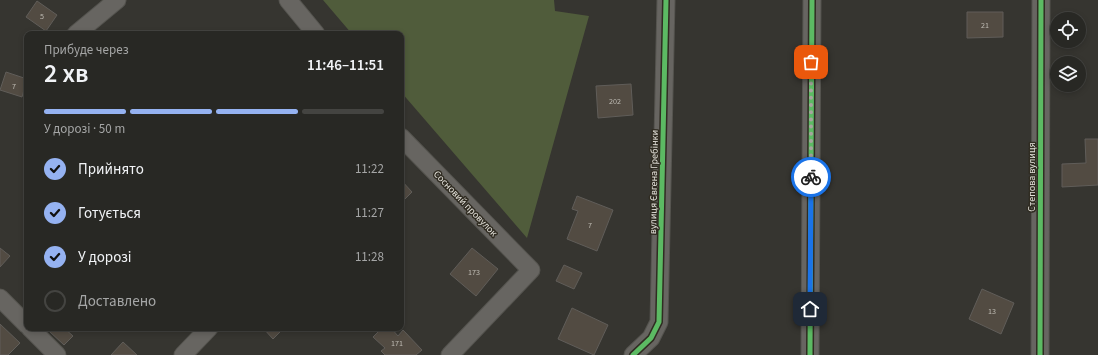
<!DOCTYPE html>
<html lang="uk">
<meta charset="utf-8">
<style>
:root{--surface:#282824;--page:#30302c;--text:#f1f3f6;--muted:#a5a6a6;--line:#444441;--accent:#95b2f1}
body{margin:0;font-family:"Source Sans 3",sans-serif;background:var(--page);color:var(--text);height:100vh;display:flex;flex-direction:column;font-size:15px;white-space:nowrap}
*{box-sizing:border-box;margin:0}
p{font-size:13px;color:var(--muted)}
.icon{flex:none;width:22px;height:22px;fill:none;stroke:currentColor;stroke-width:2;stroke-linecap:round;stroke-linejoin:round}
.map{position:relative;flex:1;overflow:hidden}
.details{position:absolute;left:24px;top:31px;width:380px;height:300px;display:flex;flex-direction:column;background:var(--surface);border-radius:8px;box-shadow:0 2px 6px #0003,0 0 0 1px var(--line)}
.details>*{flex:none}
.controls{position:absolute;left:1050px;top:12px;display:grid;gap:8px}
.controls a{display:grid;place-items:center;width:36px;height:36px;border-radius:50%;background:var(--surface);box-shadow:0 2px 6px #0003,0 0 0 1px var(--line);font-size:20px}
.pin{position:absolute;display:grid;place-items:center;width:34px;height:34px;color:#fff;margin:-17px;border-radius:8px;box-shadow:0 2px 6px #0006}
.courier{position:absolute;display:grid;place-items:center;width:40px;height:40px;margin:-20px;border:3px solid #1a73e8;border-radius:50%;background:#fff;color:#222;box-shadow:0 1px 5px #0007}
.summary em{font-style:normal;font-weight:600}
.summary div{display:flex;flex-direction:column-reverse}
.summary{display:flex;align-items:center;justify-content:space-between;height:68px;padding:0 20px}
h1{font-size:26px;font-weight:600;line-height:30px}
.bar{display:grid;grid-template-columns:repeat(4,1fr);gap:6px 4px;align-content:center;height:48px;padding:0 20px}
.bar i{height:5px;border-radius:3px;background:var(--line)}
.bar .on{background:var(--accent)}
.bar p{grid-column:span 4}
ol{padding:0 20px;list-style:none}
li{display:flex;align-items:center;gap:12px;height:44px}
li p{margin-inline-start:auto}
li .icon{padding:4px;border-radius:50%;background:var(--accent);color:#111;stroke-width:4}
li:last-child{color:var(--muted)}
li i{width:22px;height:22px;border:2px solid var(--line);border-radius:50%}
.map>svg:first-child{display:block}
.green{fill:#505c3b}
.building{fill:#524b42;stroke:#605d59}
.lines{fill:none;stroke-linecap:round;stroke-linejoin:round}
.street-casing{stroke:#55544f;stroke-width:19}
.street{stroke:#676561;stroke-width:17}
.cycleway-casing{stroke:#302c22;stroke-width:8}
.cycleway{stroke:#5cba63;stroke-width:5}
.done{stroke:#a6a59e;stroke-width:4;stroke-dasharray:0 7.2}
.route{stroke:#1a73e8;stroke-width:5}
.labels{text-anchor:middle;stroke-width:3;stroke-linejoin:round;paint-order:stroke}
.number-label{font-size:8px;fill:#bfbcb4}
.street-label{font-size:10px;fill:#e3e1da;stroke:#302c22}
</style>
<div class="map">
<svg width="1098" height="355" viewBox="0 0 1098 355">
<rect width="100%" height="100%" fill="#363530"/>
<path class="green" d="M 323,0 L 554,0 L 555,11 L 589,16 L 527,238 L 401,92 L 401,34 L 352,34 Z"/>
<path class="building" d="M 37,1 L 57,15 L 46,31 L 26,17 Z
M 967,12 L 1003,12 L 1003,37 L 967,38 Z
M 6,72 L 27,79 L 22,97 L 0,90 Z
M 631,84 L 633,115 L 598,118 L 596,86 Z
M 1085,139 L 1098,139 L 1098,185 L 1062,187 L 1062,164 L 1086,163 Z
M 401,180 L 412,192 L 401,203 Z
M 577,196 L 613,210 L 597,251 L 567,239 L 578,211 L 572,209 Z
M 0,248 L 10,256 L 0,267 Z
M 472,248 L 498,269 L 476,296 L 450,274 Z
M 564,265 L 582,273 L 574,289 L 556,281 Z
M 982,289 L 1014,303 L 1001,334 L 969,319 Z
M 572,308 L 608,325 L 594,355 L 558,339 Z
M 0,324 L 20,343 L 8,355 L 0,355 Z
M 52,328 L 64,328 L 73,336 L 64,345 L 49,331 Z
M 263,328 L 284,328 L 273,339 Z
M 382,328 L 391,328 L 398,336 L 403,330 L 422,350 L 416,355 L 385,355 L 381,351 L 385,348 L 373,337 Z
M 123,342 L 137,355 L 111,355 Z"/>
<g class="lines">
<g class="street-casing">
<path id="street" d="M 288,0 L 316,34
M 76,34 L 117,0
M 401,137 L 531,270 L 450,355
M 0,298 L 27,325
M 30,328 L 57,355
M 183,355 L 209,328
M 633,355 L 651,338 L 659,322 L 666,0
M 810,355 L 812,0
M 1040,355 L 1041,0"/>
</g>
<use href="#street" class="street"/>
<g class="cycleway-casing">
<path id="cycleway" d="M 633,355 L 651,338 L 659,322 L 666,0
M 810,355 L 812,0
M 1040,355 L 1041,0"/>
</g>
<use href="#cycleway" class="cycleway"/>
</g>
<g class="lines">
<path class="done" d="M 811,177 L 811,62"/>
<path class="route" d="M 810,309 L 811,177"/>
</g>
<g class="labels">
<g class="number-label">
<text x="42" y="19">5</text>
<text x="985" y="28">21</text>
<text x="14" y="89">7</text>
<text x="615" y="104">202</text>
<text x="590" y="228">7</text>
<text x="474" y="275">173</text>
<text x="992" y="314">13</text>
<text x="397" y="346">171</text>
</g>
<g class="street-label">
<text transform="translate(1031 177) rotate(-90)" y="4">Степова вулиця</text>
<text transform="translate(653 182) rotate(-89)" y="4">вулиця Євгена Гребінки</text>
<text transform="translate(466 203) rotate(46)" y="4">Сосновий провулок</text>
</g>
</g>
</svg>
<div class="controls">
<a><svg class="icon" aria-label="locate" viewBox="0 0 24 24"><circle cx="12" cy="12" r="6"/><path d="M12 2v4M12 18v4M2 12h4M18 12h4"/></svg></a>
<a><svg class="icon" aria-label="layers" viewBox="0 0 24 24"><path d="M12 4l9 5-9 5-9-5zM3 14l9 5 9-5"/></svg></a>
</div>
<div class="pin" style="left:811px;top:62px;background:#ea580c"><svg class="icon" aria-label="bag" viewBox="0 0 24 24"><path d="M5 8h14l-1 12H6zM9 8a3 3 0 0 1 6 0"/></svg></div>
<div class="pin" style="left:810px;top:309px;background:#1f2937"><svg class="icon" aria-label="home" viewBox="0 0 24 24"><path d="M3 11l9-7 9 7M6 9v11h12V9"/></svg></div>
<div class="courier" style="left:811px;top:177px"><svg class="icon" aria-label="bike" viewBox="0 0 24 24"><circle cx="6" cy="16" r="4"/><circle cx="18" cy="16" r="4"/><path d="M6 16l4-8h5l3 8M10 8l3 8H6M13 5h3"/></svg></div>
<section class="details">
<div class="summary"><div><h1>2 хв</h1><p>Прибуде через</p></div><em>11:46–11:51</em></div>
<div class="bar"><i class="on"></i><i class="on"></i><i class="on"></i><i></i><p>У дорозі · 50 m</p></div>
<ol>
<li><svg class="icon" aria-label="check" viewBox="0 0 24 24"><path d="M5 12l5 5 9-10"/></svg>Прийнято<p>11:22</p></li>
<li><svg class="icon" aria-label="check" viewBox="0 0 24 24"><path d="M5 12l5 5 9-10"/></svg>Готується<p>11:27</p></li>
<li><svg class="icon" aria-label="check" viewBox="0 0 24 24"><path d="M5 12l5 5 9-10"/></svg>У дорозі<p>11:28</p></li>
<li><i></i>Доставлено</li>
</ol>
</section>
</div>
